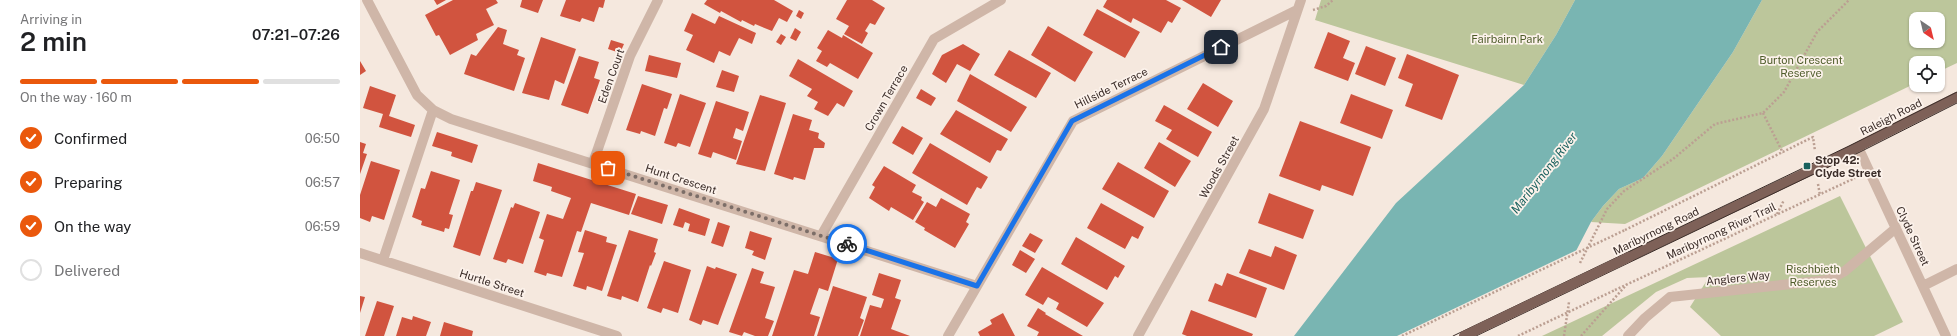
<!DOCTYPE html>
<meta charset="utf-8">
<style>
:root{--surface:#fff;--page:#f6f6f6;--text:#202124;--muted:#757577;--line:#e0e0e0;--accent:#ea580c}
body{margin:0;font-family:"Public Sans",sans-serif;background:var(--page);color:var(--text);height:100vh;display:flex;flex-direction:column;font-size:15px;white-space:nowrap}
*{box-sizing:border-box;margin:0}
p{font-size:13px;color:var(--muted)}
.icon{flex:none;width:22px;height:22px;fill:none;stroke:currentColor;stroke-width:2;stroke-linecap:round;stroke-linejoin:round}
.map{position:relative;flex:1;overflow:hidden}
.details{display:flex;flex-direction:column;background:var(--surface);width:360px}
.details>*{flex:none}
.needle{width:26px;rotate:145deg}
.tools{position:absolute;left:1549px;top:12px;display:grid;gap:8px}
.tools a{display:grid;place-items:center;width:36px;height:36px;border-radius:8px;background:var(--surface);box-shadow:0 1px 3px #0004;font-size:20px}
.pin{position:absolute;display:grid;place-items:center;width:34px;height:34px;color:#fff;margin:-17px;border-radius:8px;box-shadow:0 2px 6px #0006}
.courier{position:absolute;display:grid;place-items:center;width:40px;height:40px;margin:-20px;border:3px solid #1a73e8;border-radius:50%;background:#fff;color:#222;box-shadow:0 1px 5px #0007}
.overview em{font-style:normal;font-weight:600}
.overview div{display:flex;flex-direction:column-reverse}
.overview{display:flex;align-items:center;justify-content:space-between;height:68px;padding:0 20px}
h1{font-size:26px;font-weight:600;line-height:30px}
.bar{display:grid;grid-template-columns:repeat(4,1fr);gap:6px 4px;align-content:center;height:48px;padding:0 20px}
.bar i{height:5px;border-radius:3px;background:var(--line)}
.bar .current{background:var(--accent)}
.bar p{grid-column:span 4}
ol{padding:0 20px;list-style:none}
li{display:flex;align-items:center;gap:12px;height:44px}
li p{margin-inline-start:auto}
li .icon{padding:4px;border-radius:50%;background:var(--accent);color:#fff;stroke-width:4}
li:last-child{color:var(--muted)}
li i{width:22px;height:22px;border:2px solid var(--line);border-radius:50%}
main{display:flex;flex:1;min-height:0}
.map>svg:first-child{display:block}
.green{fill:#bcc69b;fill-rule:evenodd}
.water{fill:#79b5b2}
.pier{fill:#f5e8de}
.building{fill:#d1543f}
.lines{fill:none;stroke-linecap:round;stroke-linejoin:round}
.path{stroke:#bb9f92;stroke-width:2.5;stroke-dasharray:2 2;stroke-linecap:butt}
.minor{stroke:#cfb6a8;stroke-width:10}
.major{stroke:#7e6158;stroke-width:10}
.tram{stroke:#3b2d29;stroke-width:1}
.path-bridge{stroke:#bb9f92;stroke-width:2.5;stroke-dasharray:2 2;stroke-linecap:butt}
.major-bridge{stroke:#7e6158;stroke-width:10}
.done{stroke:#7c6e68;stroke-width:4;stroke-dasharray:0 7.2}
.route{stroke:#1a73e8;stroke-width:5}
.poi-dot{fill:#19615e;stroke:#fcf2eb;stroke-width:1.5}
.labels{text-anchor:middle;stroke-width:3.5;stroke-linejoin:round;paint-order:stroke}
.park-label{font-size:11px;fill:#4e5c2a;stroke:#fcf2eb}
.street-label{font-size:11px;fill:#3b2d29;stroke:#fcf2eb}
.poi-label{font-size:11px;font-weight:bold;fill:#3b2d29;stroke:#fcf2eb;text-anchor:start}
.water-label{font-size:12px;font-style:italic;fill:#19615e;stroke:#fcf2eb}
</style>
<main>
<section class="details">
<div class="overview"><div><h1>2 min</h1><p>Arriving in</p></div><em>07:21–07:26</em></div>
<div class="bar"><i class="current"></i><i class="current"></i><i class="current"></i><i></i><p>On the way · 160 m</p></div>
<ol>
<li><svg class="icon" aria-label="check" viewBox="0 0 24 24"><path d="M5 12l5 5 9-10"/></svg>Confirmed<p>06:50</p></li>
<li><svg class="icon" aria-label="check" viewBox="0 0 24 24"><path d="M5 12l5 5 9-10"/></svg>Preparing<p>06:57</p></li>
<li><svg class="icon" aria-label="check" viewBox="0 0 24 24"><path d="M5 12l5 5 9-10"/></svg>On the way<p>06:59</p></li>
<li><i></i>Delivered</li>
</ol>
</section>
<div class="map">
<svg width="1597" height="336" viewBox="0 0 1597 336">
<rect width="100%" height="100%" fill="#f5e8de"/>
<path class="green" d="M 961,0 L 1215,0 L 1196,35 L 1164,85 L 955,20 Z
M 1402,0 L 1597,0 L 1597,63 L 1578,72 L 1578,63 L 1556,63 L 1556,83 L 1265,224 L 1231,222 L 1243,206 L 1259,189 L 1283,178 L 1302,156 L 1373,52 ZM 1556,19 L 1578,19 L 1578,41 L 1556,41 Z
M 1480,196 L 1543,322 L 1514,336 L 1361,336 L 1330,307 L 1349,277 L 1327,278 L 1296,292 L 1242,336 L 1182,336 Z"/>
<path class="water" d="M 1215,0 L 1402,0 L 1373,52 L 1302,156 L 1283,178 L 1259,189 L 1243,206 L 1231,222 L 1172,336 L 934,336 L 1036,203 L 1164,85 L 1196,35 Z"/>
<path class="pier" d="M 1219,249 L 1174,336 L 1037,336 Z"/>
<path class="building" d="M 74,0 L 86,0 L 77,5 Z
M 93,0 L 136,0 L 138,3 L 126,9 L 134,25 L 116,34 L 118,40 L 90,55 L 79,35 L 76,36 L 65,15 Z
M 162,0 L 183,0 L 178,13 L 160,7 Z
M 206,0 L 245,0 L 243,8 L 239,7 L 234,22 L 222,18 L 220,22 L 200,16 Z
M 347,0 L 414,0 L 433,11 L 427,22 L 419,18 L 412,31 L 395,24 L 394,26 L 382,20 L 381,22 L 361,11 L 360,13 L 344,4 Z
M 487,0 L 512,0 L 525,8 L 515,25 L 510,23 L 505,31 L 508,33 L 502,44 L 484,34 L 489,26 L 476,19 Z
M 747,0 L 806,0 L 821,8 L 812,23 L 808,21 L 801,33 L 773,18 L 771,23 L 743,7 Z
M 822,0 L 861,0 L 851,17 Z
M 737,9 L 780,32 L 765,58 L 723,35 Z
M 439,10 L 444,13 L 441,19 L 436,16 Z
M 332,13 L 355,24 L 359,16 L 396,33 L 392,44 L 379,38 L 370,56 L 359,51 L 354,63 L 326,50 L 333,35 L 324,31 Z
M 688,26 L 733,52 L 715,82 L 671,55 Z
M 138,27 L 147,30 L 143,44 L 159,50 L 157,55 L 165,58 L 154,91 L 104,74 L 111,54 L 116,56 Z
M 435,28 L 441,32 L 436,41 L 430,38 Z
M 468,30 L 482,38 L 483,35 L 513,53 L 498,79 L 470,63 L 467,67 L 456,61 L 462,51 L 457,48 Z
M 968,32 L 990,41 L 983,58 L 995,63 L 988,81 L 954,68 Z
M 421,34 L 426,37 L 421,45 L 416,42 Z
M 181,37 L 216,49 L 204,84 L 195,80 L 189,100 L 162,93 Z
M 251,40 L 264,44 L 260,53 L 248,49 Z
M 603,44 L 620,54 L 610,71 L 597,64 L 586,83 L 572,74 L 582,55 Z
M 1006,46 L 1036,58 L 1025,86 L 995,74 Z
M 649,50 L 691,73 L 676,98 L 634,75 Z
M 1047,54 L 1099,75 L 1082,120 L 1045,106 L 1053,84 L 1038,78 Z
M 289,55 L 321,63 L 317,78 L 285,71 Z
M 219,56 L 239,62 L 234,78 L 240,80 L 228,114 L 201,105 Z
M 438,59 L 493,91 L 484,107 L 477,103 L 468,116 L 454,109 L 458,102 L 447,96 L 452,89 L 429,76 Z
M 0,61 L 6,71 L 0,75 Z
M 362,70 L 379,76 L 374,92 L 356,87 Z
M 610,74 L 667,107 L 651,132 L 597,101 Z
M 843,83 L 873,101 L 858,127 L 827,109 Z
M 282,84 L 312,94 L 307,109 L 304,108 L 295,136 L 281,131 L 280,134 L 266,130 Z
M 10,86 L 36,95 L 29,116 L 55,125 L 51,137 L 19,127 L 23,114 L 3,108 Z
M 561,89 L 576,98 L 571,106 L 556,98 Z
M 320,94 L 346,103 L 330,147 L 318,143 L 316,147 L 304,143 Z
M 991,94 L 1033,110 L 1022,139 L 980,123 Z
M 400,95 L 426,103 L 405,171 L 376,164 Z
M 356,101 L 389,112 L 383,131 L 376,128 L 373,138 L 382,141 L 376,160 L 353,152 L 351,158 L 338,154 Z
M 804,105 L 852,132 L 838,157 L 806,139 L 812,130 L 795,121 Z
M 596,110 L 648,139 L 641,151 L 637,150 L 630,163 L 580,134 Z
M 433,114 L 452,120 L 449,130 L 459,133 L 458,138 L 465,143 L 464,148 L 454,148 L 445,180 L 434,177 L 433,180 L 414,174 Z
M 940,121 L 1011,147 L 993,196 L 962,185 L 960,191 L 919,176 Z
M 542,126 L 563,138 L 553,155 L 532,143 Z
M 77,132 L 118,145 L 112,163 L 91,156 L 92,152 L 72,146 Z
M 0,142 L 6,144 L 3,153 L 7,154 L 0,174 Z
M 799,142 L 831,161 L 815,187 L 784,168 Z
M 570,143 L 628,177 L 621,189 L 617,187 L 607,205 L 552,173 Z
M 11,161 L 40,170 L 24,220 L 12,216 L 10,222 L 0,218 L 0,195 Z
M 758,162 L 809,191 L 794,218 L 742,189 Z
M 178,163 L 276,194 L 269,215 L 231,203 L 221,232 L 217,231 L 202,277 L 187,273 L 186,276 L 174,272 L 184,240 L 179,238 L 187,214 L 203,219 L 211,198 L 191,191 L 192,187 L 173,181 Z
M 524,166 L 556,185 L 552,192 L 562,197 L 561,200 L 564,202 L 553,220 L 531,207 L 529,211 L 509,198 L 515,187 L 512,185 Z
M 71,171 L 100,180 L 89,214 L 93,215 L 89,229 L 85,228 L 84,232 L 61,225 L 62,221 L 52,217 L 61,188 L 65,189 Z
M 116,182 L 142,190 L 120,256 L 93,247 L 111,191 L 113,191 Z
M 909,193 L 954,210 L 943,239 L 898,223 Z
M 278,196 L 308,205 L 302,224 L 271,214 Z
M 581,198 L 610,214 L 606,222 L 609,224 L 595,248 L 564,230 L 565,228 L 555,222 L 567,202 L 576,207 Z
M 155,203 L 180,212 L 163,264 L 148,259 L 146,263 L 133,259 L 151,207 L 153,208 Z
M 741,203 L 784,227 L 778,239 L 772,236 L 765,249 L 727,228 Z
M 319,208 L 350,219 L 345,236 L 328,231 L 330,224 L 325,222 L 323,228 L 313,225 Z
M 358,222 L 370,226 L 363,247 L 351,243 Z
M 225,230 L 247,237 L 246,242 L 257,245 L 242,291 L 227,286 L 226,290 L 213,286 L 224,253 L 218,252 Z
M 269,230 L 298,239 L 294,252 L 296,253 L 291,266 L 290,265 L 278,302 L 262,296 L 261,300 L 247,296 Z
M 390,231 L 412,238 L 405,260 L 392,255 L 394,251 L 385,248 Z
M 670,233 L 683,240 L 675,253 L 662,246 Z
M 716,237 L 765,266 L 758,278 L 755,276 L 747,290 L 701,264 Z
M 915,246 L 937,255 L 924,290 L 879,273 L 889,249 L 911,257 Z
M 660,250 L 675,259 L 666,273 L 652,265 Z
M 455,252 L 478,259 L 468,291 L 459,288 L 450,314 L 460,317 L 454,336 L 412,336 L 434,270 L 448,274 Z
M 304,261 L 331,270 L 318,313 L 303,308 L 301,313 L 287,308 Z
M 347,266 L 355,269 L 356,267 L 377,274 L 358,325 L 343,320 L 341,325 L 329,320 Z
M 682,267 L 744,303 L 727,327 L 696,309 L 699,303 L 688,297 L 683,305 L 665,295 Z
M 392,268 L 404,272 L 400,283 L 415,287 L 405,318 L 414,321 L 408,336 L 395,336 L 384,332 L 382,336 L 369,332 Z
M 519,273 L 541,280 L 535,298 L 541,300 L 531,329 L 550,336 L 500,336 L 510,305 L 521,308 L 524,299 L 512,295 Z
M 867,273 L 907,288 L 896,318 L 848,301 L 855,283 L 862,286 Z
M 473,286 L 507,297 L 500,318 L 504,320 L 498,336 L 457,336 Z
M 0,296 L 5,297 L 0,313 Z
M 17,301 L 34,306 L 24,336 L 5,336 Z
M 678,308 L 686,313 L 685,314 L 723,336 L 677,336 L 679,332 L 667,326 Z
M 831,310 L 893,334 L 892,336 L 827,336 L 822,334 Z
M 643,313 L 655,336 L 620,336 L 618,332 L 632,324 L 630,320 Z
M 53,316 L 71,322 L 66,336 L 36,336 L 42,317 L 52,320 Z
M 84,322 L 113,331 L 112,336 L 80,336 Z"/>
<g class="lines">
<path class="path" d="M 953,10 L 966,6 L 973,0
M 1403,113 L 1423,153
M 1458,184 L 1460,195
M 1417,214 L 1424,200
M 1265,230 L 1453,137 L 1455,151
M 1220,263 L 1247,209 L 1264,191 L 1313,159 L 1355,124 L 1403,113 L 1424,92 L 1457,32 L 1489,0
M 1255,290 L 1495,178
M 1204,336 L 1209,302
M 1221,336 L 1267,284"/>
<path class="minor" d="M 7,0 L 57,95 L 73,110 L 91,119 L 617,286
M 1498,147 L 1586,336
M 233,163 L 270,56 L 298,0
M 461,236 L 574,39 L 641,0
M 0,253 L 257,336
M 23,260 L 73,110
M 1563,286 L 1597,269
M 588,336 L 713,121 L 937,10
M 778,336 L 904,109 L 941,0
M 1268,336 L 1285,318 L 1310,297 L 1468,280 L 1485,271 L 1536,228"/>
<path class="major" d="M 1269,257 L 1456,168 L 1597,97"/>
<path class="tram" d="M 1093,336 L 1489,146 L 1597,92
M 1116,336 L 1500,152 L 1597,103"/>
<path class="path-bridge" d="M 1042,336 L 1265,230
M 1158,336 L 1255,290"/>
<path class="major-bridge" d="M 1104,336 L 1269,257"/>
</g>
<g class="lines">
<path class="done" d="M 248,168 L 487,244"/>
<path class="route" d="M 487,244 L 617,286 L 712,121 L 861,47"/>
</g>
<rect class="poi-dot" x="1443" y="162" width="8" height="8" rx="2"/>
<g class="labels">
<g class="park-label">
<text x="1147" y="43">Fairbairn Park</text>
<text x="1441" y="64">Burton Crescent<tspan x="1441" dy="13">Reserve</tspan></text>
<text x="1453" y="273">Rischbieth<tspan x="1453" dy="13">Reserves</tspan></text>
</g>
<g class="street-label">
<text transform="translate(251 76) rotate(-70)" y="4">Eden Court</text>
<text transform="translate(751 88) rotate(-26)" y="4">Hillside Terrace</text>
<text transform="translate(526 98) rotate(-60)" y="4">Crown Terrace</text>
<text transform="translate(1531 117) rotate(-27)" y="4">Raleigh Road</text>
<text transform="translate(859 167) rotate(-61)" y="4">Woods Street</text>
<text transform="translate(321 179) rotate(18)" y="4">Hunt Crescent</text>
<text transform="translate(1296 231) rotate(-26)" y="4">Maribyrnong Road</text>
<text transform="translate(1361 231) rotate(-25)" y="4">Maribyrnong River Trail</text>
<text transform="translate(1553 236) rotate(65)" y="4">Clyde Street</text>
<text transform="translate(1378 278) rotate(-6)" y="4">Anglers Way</text>
<text transform="translate(132 283) rotate(18)" y="4">Hurtle Street</text>
</g>
<g class="poi-label">
<text x="1455" y="164">Stop 42:<tspan x="1455" dy="13">Clyde Street</tspan></text>
</g>
<g class="water-label">
<text transform="translate(1184 173) rotate(-52)" y="4">Maribyrnong River</text>
</g>
</g>
</svg>
<div class="tools">
<a><svg class="needle" viewBox="-14 -14 28 28"><path d="M0-13l5 13h-10z" fill="#e53935"/><path d="M0 13l5-13h-10z" fill="#757577"/></svg></a>
<a><svg class="icon" aria-label="locate" viewBox="0 0 24 24"><circle cx="12" cy="12" r="6"/><path d="M12 2v4M12 18v4M2 12h4M18 12h4"/></svg></a>
</div>
<div class="pin" style="left:248px;top:168px;background:#ea580c"><svg class="icon" aria-label="bag" viewBox="0 0 24 24"><path d="M5 8h14l-1 12H6zM9 8a3 3 0 0 1 6 0"/></svg></div>
<div class="pin" style="left:861px;top:47px;background:#1f2937"><svg class="icon" aria-label="home" viewBox="0 0 24 24"><path d="M3 11l9-7 9 7M6 9v11h12V9"/></svg></div>
<div class="courier" style="left:487px;top:244px"><svg class="icon" aria-label="bike" viewBox="0 0 24 24"><circle cx="6" cy="16" r="4"/><circle cx="18" cy="16" r="4"/><path d="M6 16l4-8h5l3 8M10 8l3 8H6M13 5h3"/></svg></div>
</div>
</main>
